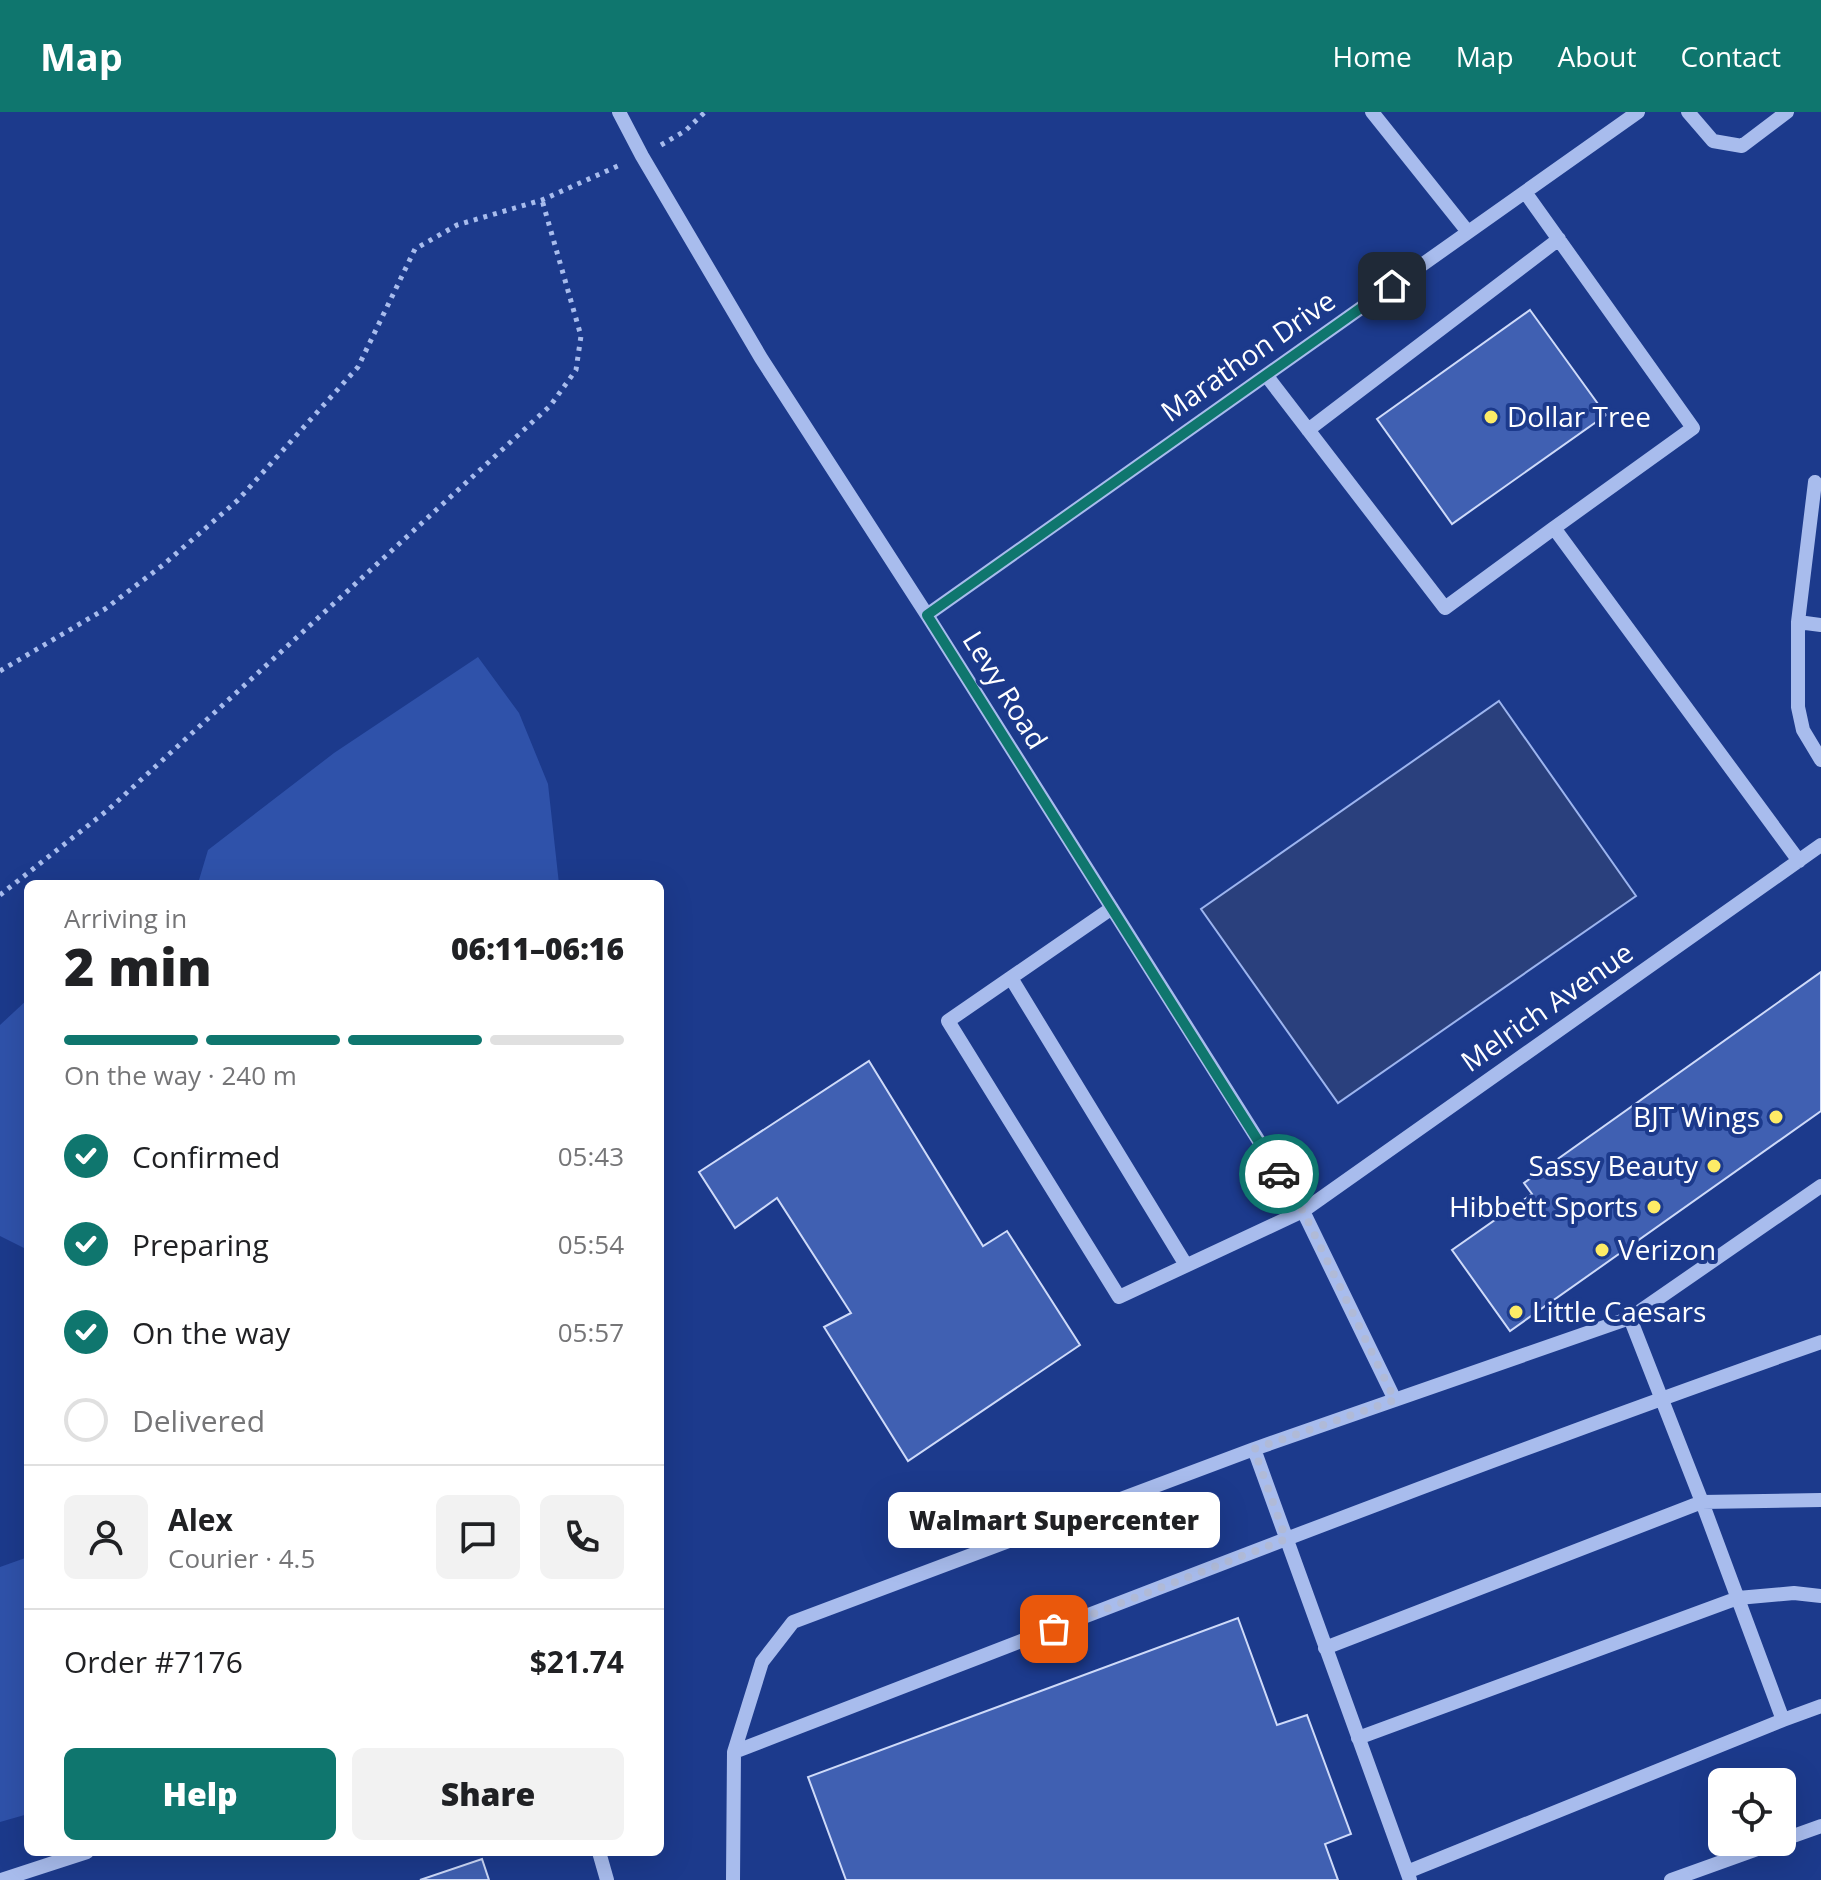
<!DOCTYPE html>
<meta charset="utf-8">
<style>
:root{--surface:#fff;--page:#f2f2f2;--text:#202124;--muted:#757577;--line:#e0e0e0;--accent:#0f766e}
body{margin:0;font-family:"Open Sans",sans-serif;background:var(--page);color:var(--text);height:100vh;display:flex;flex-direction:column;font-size:30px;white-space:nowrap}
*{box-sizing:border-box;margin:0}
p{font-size:26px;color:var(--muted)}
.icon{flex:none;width:44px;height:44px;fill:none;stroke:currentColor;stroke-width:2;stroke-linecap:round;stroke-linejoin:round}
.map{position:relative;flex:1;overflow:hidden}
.details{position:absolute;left:24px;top:768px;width:640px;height:976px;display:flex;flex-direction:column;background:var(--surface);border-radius:12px;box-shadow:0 8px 32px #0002}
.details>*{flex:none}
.fabs{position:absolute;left:1708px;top:1656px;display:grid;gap:16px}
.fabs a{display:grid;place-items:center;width:88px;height:88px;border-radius:12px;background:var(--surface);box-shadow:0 8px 32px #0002;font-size:40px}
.pin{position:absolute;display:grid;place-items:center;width:68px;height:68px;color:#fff;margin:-34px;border-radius:16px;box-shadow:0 4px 12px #0006}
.courier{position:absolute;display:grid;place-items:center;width:80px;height:80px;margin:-40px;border:6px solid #0f766e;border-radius:50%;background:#fff;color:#222;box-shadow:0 2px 10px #0007}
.bubble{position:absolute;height:56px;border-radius:12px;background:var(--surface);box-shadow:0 8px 32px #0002;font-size:26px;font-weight:800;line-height:56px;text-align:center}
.summary em{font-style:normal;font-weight:800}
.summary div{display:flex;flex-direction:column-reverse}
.summary{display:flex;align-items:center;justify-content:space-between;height:136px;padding:0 40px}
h1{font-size:52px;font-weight:800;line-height:60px}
.bar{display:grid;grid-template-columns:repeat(4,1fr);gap:12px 8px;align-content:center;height:96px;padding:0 40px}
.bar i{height:10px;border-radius:6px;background:var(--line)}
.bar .current{background:var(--accent)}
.bar p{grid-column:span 4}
.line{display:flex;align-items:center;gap:20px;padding:0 40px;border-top:2px solid var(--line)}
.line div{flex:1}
.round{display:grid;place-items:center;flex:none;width:84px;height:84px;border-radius:12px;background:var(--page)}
ol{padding:0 40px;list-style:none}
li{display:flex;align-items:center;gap:24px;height:88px}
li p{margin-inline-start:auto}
li .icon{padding:8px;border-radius:50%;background:var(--accent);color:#fff;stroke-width:4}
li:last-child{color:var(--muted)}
li i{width:44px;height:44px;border:4px solid var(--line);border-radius:50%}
.button{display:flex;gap:16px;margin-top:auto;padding:16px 40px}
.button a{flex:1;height:92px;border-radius:12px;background:var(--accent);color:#fff;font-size:32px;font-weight:800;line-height:92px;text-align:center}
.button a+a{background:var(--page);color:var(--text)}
header{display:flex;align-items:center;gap:48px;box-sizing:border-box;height:112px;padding:0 40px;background:var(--accent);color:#fff}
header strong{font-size:38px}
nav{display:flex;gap:44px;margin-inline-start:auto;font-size:28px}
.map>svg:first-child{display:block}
.green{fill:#2f52aa}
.water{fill:#2a407d;stroke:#9cb4ef;stroke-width:2}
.building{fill:#4060b2;stroke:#cedaf9;stroke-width:2}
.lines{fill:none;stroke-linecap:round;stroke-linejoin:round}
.path{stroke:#a8bced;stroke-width:5;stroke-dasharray:4 6;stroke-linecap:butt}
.minor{stroke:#a8bced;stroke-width:14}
.done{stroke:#b0bad7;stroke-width:8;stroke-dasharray:0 14.4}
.route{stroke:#0f766e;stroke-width:10}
.poi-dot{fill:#fdeb66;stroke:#1c3a8c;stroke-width:3}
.labels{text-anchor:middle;stroke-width:8;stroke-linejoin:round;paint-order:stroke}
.street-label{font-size:28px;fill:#fff;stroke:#1c3a8c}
.poi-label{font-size:28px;fill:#fff;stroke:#1c3a8c;text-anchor:start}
</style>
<header>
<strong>Map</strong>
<nav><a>Home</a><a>Map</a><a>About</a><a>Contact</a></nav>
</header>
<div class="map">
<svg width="1821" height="1768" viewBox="0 0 1821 1768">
<rect width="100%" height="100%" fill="#1c3a8c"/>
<path class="green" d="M 478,545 L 519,601 L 548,672 L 559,772 L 203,772 L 199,768 L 208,738 L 334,641 Z
M 28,887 L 28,1138 L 0,1124 L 0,913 Z
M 28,1445 L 28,1702 L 0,1710 L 0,1455 Z"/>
<path class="water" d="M 1499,589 L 1636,784 L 1338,991 L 1201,797 Z"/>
<path class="building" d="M 1530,198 L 1606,303 L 1452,412 L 1377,307 Z
M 1821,860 L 1821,999 L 1510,1219 L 1452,1138 L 1532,1082 L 1524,1071 Z
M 869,949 L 983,1134 L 1007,1119 L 1080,1233 L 908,1349 L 824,1215 L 851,1201 L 777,1086 L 735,1116 L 699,1060 Z
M 1238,1506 L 1277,1613 L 1307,1603 L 1351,1722 L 1325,1732 L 1338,1768 L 846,1768 L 808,1665 Z
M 482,1747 L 489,1768 L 420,1768 Z"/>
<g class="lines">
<path class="path" d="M 661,33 L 685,19 L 705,0
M 0,559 L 105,497 L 163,453 L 238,388 L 358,255 L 415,137 L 457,113 L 542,88 L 620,53
M 0,783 L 109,697 L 550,294 L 576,258 L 581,224 L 542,88"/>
<path class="minor" d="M 619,0 L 642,44 L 761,246 L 927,503 L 1303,1099 L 1395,1288
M 1372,0 L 1468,120
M 1688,0 L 1713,29 L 1742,34 L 1787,0
M 1525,80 L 1693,316 L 1554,416
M 1266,263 L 1445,496 L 1554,416 L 1799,749
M 1308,318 L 1559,127
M 927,503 L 1638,0
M 1798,510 L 1815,370
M 1821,513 L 1798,510 L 1798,595 L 1803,618 L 1821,648
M 1112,796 L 948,909 L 1119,1185 L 1303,1099 L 1821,733
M 1011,866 L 1186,1153
M 1630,1206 L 1821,1074
M 1325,1536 L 1702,1390 L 1783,1608 L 1407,1760
M 1783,1608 L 1821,1594
M 1358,1626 L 1738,1486 L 1794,1481 L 1821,1484
M 734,1640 C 1095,1501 1456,1358 1821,1230
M 1782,1728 L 1821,1714
M 599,1740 L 607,1768
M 1,1768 L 87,1740
M 733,1768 L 734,1640 L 762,1550 L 793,1510 L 1254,1337
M 1410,1768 L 1254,1337 L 1630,1206 L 1702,1390 L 1821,1388
M 1671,1768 L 1777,1730"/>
</g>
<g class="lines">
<path class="done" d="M 1054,1517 L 1286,1427 L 1254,1337 L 1395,1288 L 1303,1099 L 1279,1062"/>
<path class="route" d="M 1279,1062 L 927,503 L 1392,174"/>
</g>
<g class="poi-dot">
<circle cx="1491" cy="305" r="8"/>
<circle cx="1776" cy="1005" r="8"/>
<circle cx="1714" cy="1054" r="8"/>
<circle cx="1654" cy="1095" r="8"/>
<circle cx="1602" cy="1138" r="8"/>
<circle cx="1516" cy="1200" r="8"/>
</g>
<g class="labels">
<g class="street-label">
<text transform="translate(1248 244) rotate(-35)" y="10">Marathon Drive</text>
<text transform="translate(1005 578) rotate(58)" y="10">Levy Road</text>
<text transform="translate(1547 895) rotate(-35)" y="10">Melrich Avenue</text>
</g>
<g class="poi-label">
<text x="1507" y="315">Dollar Tree</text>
<text x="1760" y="1015" text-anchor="end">BJT Wings</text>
<text x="1698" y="1064" text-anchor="end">Sassy Beauty</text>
<text x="1638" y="1105" text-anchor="end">Hibbett Sports</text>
<text x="1618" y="1148">Verizon</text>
<text x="1532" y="1210">Little Caesars</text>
</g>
</g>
</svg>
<div class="fabs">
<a><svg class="icon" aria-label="locate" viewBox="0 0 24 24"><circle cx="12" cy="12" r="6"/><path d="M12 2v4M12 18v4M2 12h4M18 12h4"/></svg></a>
</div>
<div class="pin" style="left:1054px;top:1517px;background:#ea580c"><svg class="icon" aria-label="bag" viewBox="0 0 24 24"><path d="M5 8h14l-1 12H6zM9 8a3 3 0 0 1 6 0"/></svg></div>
<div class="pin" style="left:1392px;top:174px;background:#1f2937"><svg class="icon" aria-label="home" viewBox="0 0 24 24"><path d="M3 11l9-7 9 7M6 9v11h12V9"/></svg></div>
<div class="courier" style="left:1279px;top:1062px"><svg class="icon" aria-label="car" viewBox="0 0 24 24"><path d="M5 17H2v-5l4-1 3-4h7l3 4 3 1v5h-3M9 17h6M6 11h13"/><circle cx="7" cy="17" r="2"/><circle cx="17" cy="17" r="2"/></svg></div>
<div class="bubble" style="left:888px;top:1380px;width:332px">Walmart Supercenter</div>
<section class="details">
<div class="summary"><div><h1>2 min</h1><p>Arriving in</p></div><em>06:11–06:16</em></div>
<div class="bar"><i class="current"></i><i class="current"></i><i class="current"></i><i></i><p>On the way · 240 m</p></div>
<ol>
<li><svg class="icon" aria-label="check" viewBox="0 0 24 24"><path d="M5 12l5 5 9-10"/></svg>Confirmed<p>05:43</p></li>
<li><svg class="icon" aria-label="check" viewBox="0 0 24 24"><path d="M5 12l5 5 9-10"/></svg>Preparing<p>05:54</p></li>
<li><svg class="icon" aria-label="check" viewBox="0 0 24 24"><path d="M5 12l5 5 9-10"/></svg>On the way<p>05:57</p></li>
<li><i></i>Delivered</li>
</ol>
<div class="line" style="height:144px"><a class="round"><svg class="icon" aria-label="person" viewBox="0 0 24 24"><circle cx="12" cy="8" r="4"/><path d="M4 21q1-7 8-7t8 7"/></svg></a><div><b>Alex</b><p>Courier · 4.5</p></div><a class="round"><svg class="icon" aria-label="chat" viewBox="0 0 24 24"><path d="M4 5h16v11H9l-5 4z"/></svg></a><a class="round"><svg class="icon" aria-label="phone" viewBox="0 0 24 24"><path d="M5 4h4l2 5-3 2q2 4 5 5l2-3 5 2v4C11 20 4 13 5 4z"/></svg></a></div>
<div class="line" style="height:104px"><div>Order #7176</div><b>$21.74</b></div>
<div class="button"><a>Help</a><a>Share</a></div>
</section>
</div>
